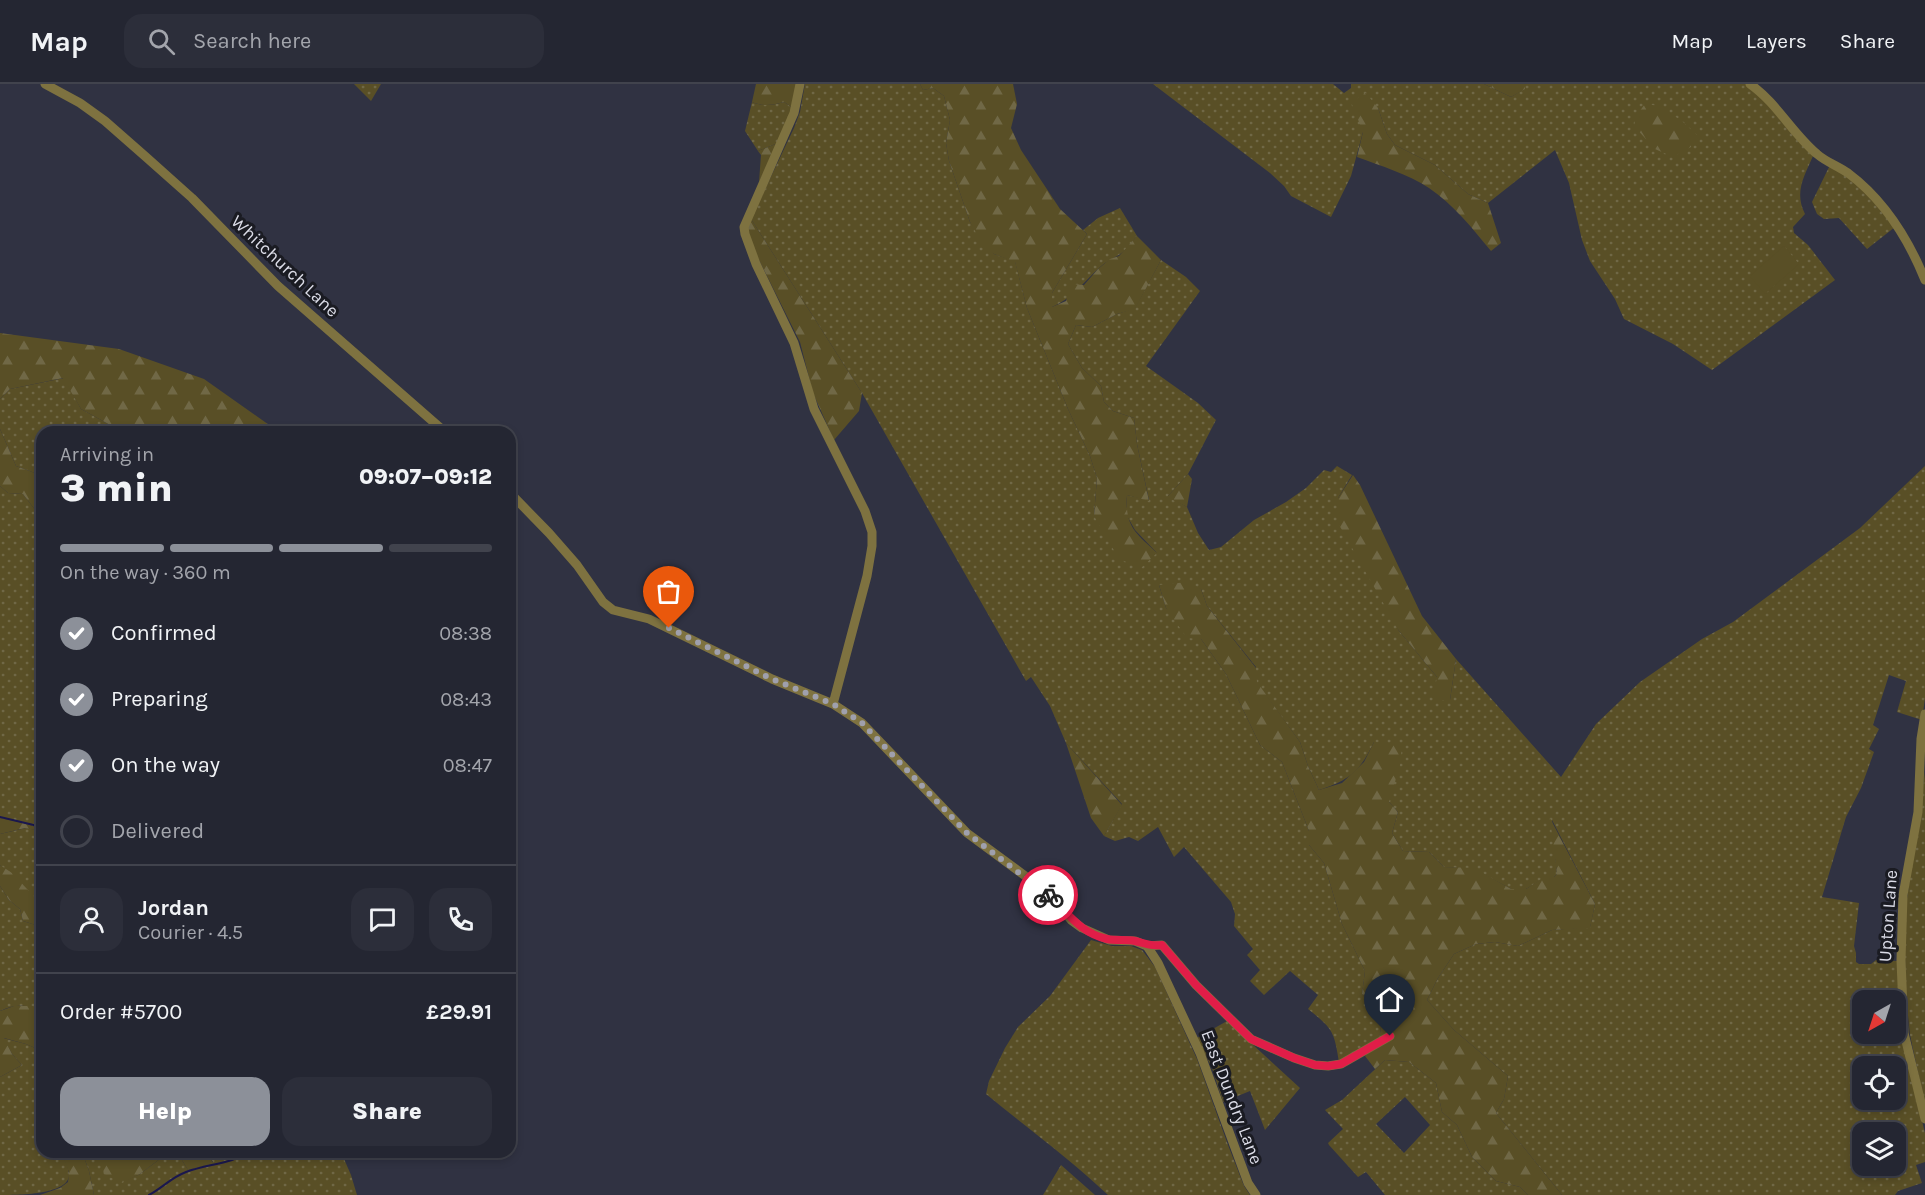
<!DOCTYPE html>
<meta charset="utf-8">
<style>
:root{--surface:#242632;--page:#2c2e3a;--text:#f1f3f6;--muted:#a3a5ac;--line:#41434d;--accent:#8c9099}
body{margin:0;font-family:Karla,sans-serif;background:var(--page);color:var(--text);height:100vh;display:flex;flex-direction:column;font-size:22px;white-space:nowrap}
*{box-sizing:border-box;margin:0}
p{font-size:20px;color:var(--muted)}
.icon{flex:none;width:33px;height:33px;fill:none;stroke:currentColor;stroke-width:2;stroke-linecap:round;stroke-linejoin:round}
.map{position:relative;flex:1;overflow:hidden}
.side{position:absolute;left:36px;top:342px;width:480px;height:732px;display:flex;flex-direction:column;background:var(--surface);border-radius:18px;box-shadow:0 3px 9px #0003,0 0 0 2px var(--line)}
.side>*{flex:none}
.needle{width:39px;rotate:219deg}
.buttons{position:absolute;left:1852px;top:906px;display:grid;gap:12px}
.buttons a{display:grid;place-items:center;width:54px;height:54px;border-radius:12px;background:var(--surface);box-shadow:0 3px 9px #0003,0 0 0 2px var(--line);font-size:30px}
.pin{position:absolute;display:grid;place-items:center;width:51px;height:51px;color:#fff;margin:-62px -26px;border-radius:50% 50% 50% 0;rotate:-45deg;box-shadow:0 0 6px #0007}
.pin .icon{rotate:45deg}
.courier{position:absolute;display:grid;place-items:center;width:60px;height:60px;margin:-30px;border:4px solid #e11d48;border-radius:50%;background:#fff;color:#222;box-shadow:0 2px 8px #0007}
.summary em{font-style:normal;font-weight:800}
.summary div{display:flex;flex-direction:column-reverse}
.summary{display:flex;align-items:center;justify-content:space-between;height:102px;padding:0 24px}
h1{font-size:39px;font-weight:800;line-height:45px}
.bar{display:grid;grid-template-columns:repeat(4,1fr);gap:9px 6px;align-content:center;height:72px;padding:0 24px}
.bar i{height:8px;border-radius:4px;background:var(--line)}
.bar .selected{background:var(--accent)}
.bar p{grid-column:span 4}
.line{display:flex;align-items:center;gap:15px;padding:0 24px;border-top:2px solid var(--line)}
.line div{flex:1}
.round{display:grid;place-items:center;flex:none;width:63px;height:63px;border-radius:18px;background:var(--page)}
ol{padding:0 24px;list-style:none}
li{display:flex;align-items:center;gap:18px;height:66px}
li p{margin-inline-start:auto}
li .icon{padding:6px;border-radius:50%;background:var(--accent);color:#fff;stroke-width:4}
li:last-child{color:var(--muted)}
li i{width:33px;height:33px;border:3px solid var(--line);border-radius:50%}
.primary-button{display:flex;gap:12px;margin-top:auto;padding:12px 24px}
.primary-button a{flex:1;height:69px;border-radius:18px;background:var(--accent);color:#fff;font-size:24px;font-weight:800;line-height:69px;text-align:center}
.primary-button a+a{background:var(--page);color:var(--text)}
header{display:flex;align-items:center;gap:36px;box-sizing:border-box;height:84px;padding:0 30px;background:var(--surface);border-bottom:2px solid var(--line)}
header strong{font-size:28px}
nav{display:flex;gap:33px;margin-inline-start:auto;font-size:21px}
.search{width:420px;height:54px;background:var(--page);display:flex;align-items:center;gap:15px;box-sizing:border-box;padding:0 21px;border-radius:18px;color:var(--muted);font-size:22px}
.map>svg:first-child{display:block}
.grass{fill:url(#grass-dots);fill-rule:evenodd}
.forest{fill:url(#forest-firs)}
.pitch{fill:#594f26}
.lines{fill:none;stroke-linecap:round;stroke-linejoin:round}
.stream{stroke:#1a174e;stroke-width:2}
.minor{stroke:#7e7240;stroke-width:9}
.done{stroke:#9fa0ad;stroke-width:6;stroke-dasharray:0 10.8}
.route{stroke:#e11d48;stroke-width:8}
.labels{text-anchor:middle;stroke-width:6;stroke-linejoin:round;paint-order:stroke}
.street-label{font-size:18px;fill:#dbdce7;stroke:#1a1b22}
</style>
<header>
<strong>Map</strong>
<div class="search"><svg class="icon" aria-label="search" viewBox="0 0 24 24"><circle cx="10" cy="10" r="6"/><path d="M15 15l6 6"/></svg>Search here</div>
<nav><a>Map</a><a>Layers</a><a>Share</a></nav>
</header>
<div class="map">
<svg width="1925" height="1111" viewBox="0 0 1925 1111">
<defs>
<pattern id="grass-dots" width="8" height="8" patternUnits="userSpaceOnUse" patternTransform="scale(1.5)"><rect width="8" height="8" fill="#594f26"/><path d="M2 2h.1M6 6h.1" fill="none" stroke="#706846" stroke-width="1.8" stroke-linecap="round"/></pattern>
<pattern id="forest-firs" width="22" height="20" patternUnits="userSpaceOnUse" patternTransform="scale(1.5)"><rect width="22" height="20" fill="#594f26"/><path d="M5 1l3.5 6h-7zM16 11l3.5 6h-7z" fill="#706846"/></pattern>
</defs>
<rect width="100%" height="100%" fill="#303242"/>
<path class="grass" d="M 354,0 L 381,0 L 371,17 Z
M 805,0 L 920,0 L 923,6 L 933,4 L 944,12 L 950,36 L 946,59 L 949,77 L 970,138 L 994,170 L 1015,177 L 1027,224 L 1068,325 L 1090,372 L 1097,394 L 1094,432 L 1157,469 L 1135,446 L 1127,432 L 1127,411 L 1149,416 L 1137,360 L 1134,334 L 1113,327 L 1104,318 L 1101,302 L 1082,284 L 1068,260 L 1076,241 L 1092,243 L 1117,230 L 1135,224 L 1161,176 L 1186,193 L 1200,207 L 1146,282 L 1198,319 L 1216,336 L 1188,390 L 1168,412 L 1187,423 L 1198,449 L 1209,466 L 1221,463 L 1254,436 L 1286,418 L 1306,404 L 1324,386 L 1331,388 L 1337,382 L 1352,391 L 1338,414 L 1399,547 L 1437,593 L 1450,616 L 1456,575 L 1561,693 L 1596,640 L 1640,598 L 1702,555 L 1733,538 L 1860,444 L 1925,382 L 1925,614 L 1922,636 L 1897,628 L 1906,597 L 1889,591 L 1873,641 L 1879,645 L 1869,665 L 1874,668 L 1861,704 L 1846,733 L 1822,813 L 1859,819 L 1854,862 L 1856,869 L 1856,878 L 1859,880 L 1871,880 L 1876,876 L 1898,877 L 1899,944 L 1925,1049 L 1925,1078 L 1916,1081 L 1922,1099 L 1898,1107 L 1895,1111 L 1562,1111 L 1496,1029 L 1504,1015 L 1508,992 L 1454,946 L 1427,916 L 1438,894 L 1454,870 L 1476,860 L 1495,858 L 1518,862 L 1552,846 L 1590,843 L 1595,820 L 1552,736 L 1557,790 L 1554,793 L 1546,793 L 1526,805 L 1511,805 L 1474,785 L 1444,783 L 1429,768 L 1403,767 L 1392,749 L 1398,728 L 1389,718 L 1374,658 C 1360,687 1350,696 1319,706 L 1308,682 L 1300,658 L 1256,598 L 1256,583 L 1207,522 L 1201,505 L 1159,501 L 1166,524 L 1201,555 L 1226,590 L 1260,661 L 1282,678 L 1309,747 L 1309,761 L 1324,779 L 1342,840 L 1365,887 L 1362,910 L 1382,936 L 1379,956 L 1339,978 C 1334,947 1333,945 1308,925 L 1318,911 L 1290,887 L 1264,911 L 1250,897 L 1260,886 L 1247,871 L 1253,865 L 1234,842 L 1235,830 L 1231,818 L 1184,763 L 1174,773 L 1158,743 L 1138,757 L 1129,753 L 1115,757 L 1104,752 L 1122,720 L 1066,659 L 1050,622 L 1031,593 L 1026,597 L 862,309 L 751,135 L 794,44 L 800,28 ZM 1863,916 L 1896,916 L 1896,950 L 1863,950 ZM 1863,982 L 1896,982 L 1896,1016 L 1863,1016 ZM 1863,1048 L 1896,1048 L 1896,1082 L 1863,1082 Z
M 1153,0 L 1333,0 L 1344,9 L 1351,4 L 1351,0 L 1484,0 L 1511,13 L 1524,5 L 1524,0 L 1746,0 L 1765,15 L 1813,72 C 1804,93 1794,108 1805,130 L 1793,143 L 1794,149 L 1808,161 L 1835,196 L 1712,286 L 1673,260 L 1624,235 L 1615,215 L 1590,177 L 1582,156 L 1569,99 L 1555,66 L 1488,119 L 1468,110 L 1435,81 L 1395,61 L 1387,50 L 1378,24 L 1363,48 L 1351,92 L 1331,133 L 1291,112 L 1284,102 L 1270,89 Z
M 752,18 C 764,23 772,21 784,18 L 793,24 L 778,59 L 758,67 L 745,47 Z
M 1830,81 L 1863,104 L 1895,143 L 1867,165 L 1839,134 L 1824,135 L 1817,130 L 1812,118 Z
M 1120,124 L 1137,152 C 1131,159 1125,168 1117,172 C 1110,176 1104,179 1098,185 C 1082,200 1072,214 1052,223 L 1052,209 L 1087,150 L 1083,146 L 1098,134 Z
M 64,294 L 81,325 L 123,348 L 42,348 L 42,397 L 35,389 L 16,382 L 0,345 L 0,315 L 10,305 Z
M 0,402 L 8,409 L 23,410 L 42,435 L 42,745 L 24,739 L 0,734 Z
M 1925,688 L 1925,1021 L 1910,951 L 1906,912 L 1904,836 Z
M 26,744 L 41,747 L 42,821 L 0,781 L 0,750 Z
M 0,802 L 9,816 L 20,825 L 23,837 L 42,843 L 42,927 C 28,920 14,920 0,927 Z
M 1091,856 L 1112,862 L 1131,862 L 1142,866 L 1155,883 L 1197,975 L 1228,1061 L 1244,1102 L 1250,1111 L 1108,1111 C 1070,1075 1027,1044 986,1010 L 989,997 L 1005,964 L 1018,943 L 1050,912 Z
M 1227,937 L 1300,1004 L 1265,1046 L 1250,1007 L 1223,1018 L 1212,984 L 1197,954 Z
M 3,954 L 26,960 L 42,967 L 42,1068 L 61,1068 C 64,1075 69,1083 69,1091 C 69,1111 16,1111 0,1111 L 0,993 L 22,981 L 12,970 Z
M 1385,976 L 1409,978 L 1436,999 L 1442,1028 L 1457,1041 L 1472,1073 L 1496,1097 L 1520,1103 L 1528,1111 L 1385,1111 L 1366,1088 L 1358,1093 L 1329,1061 L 1328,1059 L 1343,1045 L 1325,1026 L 1342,1016 ZM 1405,1013 L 1430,1041 L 1404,1069 L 1376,1040 Z
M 82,1068 L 99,1068 L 122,1098 L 140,1090 L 169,1068 L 177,1068 L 188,1086 L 213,1078 L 207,1068 L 341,1068 L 351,1091 L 357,1111 L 94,1111 L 89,1087 Z
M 1061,1081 L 1095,1111 L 1043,1111 Z"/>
<path class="forest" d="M 756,0 L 798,0 L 793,24 L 784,18 C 772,21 764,23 752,18 Z
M 920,0 L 1013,0 L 1017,20 L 1011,44 L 1021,66 L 1060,125 L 1087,150 L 1052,209 L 1052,223 L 1066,217 L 1070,200 L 1084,201 L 1098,185 L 1110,175 L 1119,172 L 1137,152 L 1161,176 L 1135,225 L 1117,230 L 1092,243 L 1076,241 L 1068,260 L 1082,284 L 1101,302 L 1104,318 L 1113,327 L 1134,334 L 1137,360 L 1149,417 L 1127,411 C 1125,443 1135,448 1157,469 L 1141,484 L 1119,475 L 1094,432 L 1097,394 L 1090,372 L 1068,325 L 1027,224 L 1015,178 L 994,170 L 984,163 L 970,138 L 949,77 L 946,59 L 950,36 L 944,12 L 933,4 L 923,6 Z
M 1484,0 L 1524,0 L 1525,5 L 1511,13 Z
M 1366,9 L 1378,24 L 1387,50 L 1395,61 L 1435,81 L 1468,110 L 1488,119 L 1501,159 L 1491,167 C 1473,145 1453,120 1429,104 C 1408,90 1381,82 1357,73 L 1363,48 L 1351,18 Z
M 1645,20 L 1660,22 L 1683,38 L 1698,52 L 1691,63 L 1673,73 L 1655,65 L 1634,42 L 1636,32 Z
M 778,59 L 759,98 L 761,71 L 758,67 Z
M 751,135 L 862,309 L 859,327 L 834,356 L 813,309 L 800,258 L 753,164 L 747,144 Z
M 0,249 L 119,265 L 204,295 L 279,348 L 123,348 L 81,325 L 63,294 L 10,305 L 0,315 Z
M 0,345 L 16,382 L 35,389 L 42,397 L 42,435 L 23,410 L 8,409 L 0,402 Z
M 1188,390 L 1192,395 L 1187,423 L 1167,413 Z
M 1353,391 L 1360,401 L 1422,532 L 1456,575 L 1450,616 L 1440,616 L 1433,613 L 1437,593 L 1399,547 L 1338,439 L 1338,414 Z
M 1188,498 L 1201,505 L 1207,522 L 1256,584 L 1257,598 L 1300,658 L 1308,682 L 1319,706 L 1342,699 L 1364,678 L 1374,658 L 1402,662 L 1400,681 L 1389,718 L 1398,728 L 1392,749 L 1403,767 L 1429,768 L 1444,783 L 1474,784 L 1511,805 L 1526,805 L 1546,792 L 1554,793 L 1557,790 L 1550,734 L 1595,820 L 1590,844 L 1552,846 L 1518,862 L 1495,858 L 1476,860 L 1454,870 L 1438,894 L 1427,916 L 1454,946 L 1508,992 L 1504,1015 L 1496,1029 L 1562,1111 L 1528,1111 L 1520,1103 L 1496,1097 L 1472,1073 L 1457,1041 L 1442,1028 L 1436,999 L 1409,978 L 1385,976 L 1375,985 L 1365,972 L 1379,956 L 1382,936 L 1362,910 L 1365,887 L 1342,840 L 1324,779 L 1309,761 L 1309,747 L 1282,678 L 1260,661 L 1226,590 L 1201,555 L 1187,554 L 1166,524 L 1159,501 Z
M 1066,659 L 1122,721 L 1104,752 L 1091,734 Z
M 0,734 L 24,739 L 42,745 L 42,752 L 41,747 L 25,744 L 0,750 Z
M 0,781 L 12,789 L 42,821 L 42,843 L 23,837 L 20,825 L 9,816 L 0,802 Z
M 14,922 L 32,922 L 42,927 L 42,967 L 26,960 L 4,954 L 12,970 L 22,981 L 0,993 L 0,927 Z
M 61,1068 L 82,1068 L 89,1087 L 94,1111 L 40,1111 L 60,1104 L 68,1098 L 69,1088 Z
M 99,1068 L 169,1068 L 140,1090 L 122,1099 L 104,1090 Z
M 177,1068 L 207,1068 L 213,1079 L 188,1086 Z"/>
<path class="pitch" d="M 1784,162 L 1799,180 L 1765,210 L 1750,192 Z"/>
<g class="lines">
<path class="stream" d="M 0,733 L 42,743
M 149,1111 C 162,1104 172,1093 186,1088 C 208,1080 230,1080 250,1068"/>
<path class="minor" d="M 45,0 L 80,19 L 105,37 L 146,73 L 192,114 L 278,202 L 445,348
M 800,0 L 794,29 L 744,143 L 745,150 L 756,180 L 794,259 L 814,325 L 865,427 L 872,448 L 872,462 L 867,492 L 833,620
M 1750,0 C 1777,19 1792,49 1817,70 C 1826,78 1838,82 1848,89 C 1884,116 1908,154 1925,196
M 510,409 L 549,449 L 577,481 L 603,518 L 613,526 L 649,535 L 772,595 L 833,620 L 862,639 L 967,749 L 1036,800 L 1058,820 L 1071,836 L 1082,844 L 1109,856 L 1135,857 L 1147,862 L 1162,861 L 1196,901 L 1251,955 L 1294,974 L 1315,981 L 1328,982 L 1341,980 L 1390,952
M 1925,630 L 1921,655 L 1918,728 L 1903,811 L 1901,876 L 1904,949 L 1925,1035
M 1147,862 L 1158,879 L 1200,969 L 1248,1099 L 1256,1111"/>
</g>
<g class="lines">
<path class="done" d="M 669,544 L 772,595 L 833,620 L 862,639 L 967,749 L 1048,811"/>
<path class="route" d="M 1048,811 C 1067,828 1080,849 1107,855 C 1116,857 1126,855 1135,857 C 1147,860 1150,862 1162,861 L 1196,901 L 1251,955 L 1294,974 L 1315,981 L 1328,982 L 1341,980 L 1390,952"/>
</g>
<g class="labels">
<g class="street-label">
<text transform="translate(285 182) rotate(43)" y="6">Whitchurch Lane</text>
<text transform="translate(1888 832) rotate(-86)" y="6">Upton Lane</text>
<text transform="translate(1232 1013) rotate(69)" y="6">East Dundry Lane</text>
</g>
</g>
</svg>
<div class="buttons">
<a><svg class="needle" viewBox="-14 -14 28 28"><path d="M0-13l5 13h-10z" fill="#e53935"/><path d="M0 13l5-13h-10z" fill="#a3a5ac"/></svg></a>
<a><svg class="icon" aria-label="locate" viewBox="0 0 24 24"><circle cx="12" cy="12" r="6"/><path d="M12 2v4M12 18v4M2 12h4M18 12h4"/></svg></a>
<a><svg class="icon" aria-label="layers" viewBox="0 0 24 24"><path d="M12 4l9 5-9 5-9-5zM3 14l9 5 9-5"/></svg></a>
</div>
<div class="pin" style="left:669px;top:544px;background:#ea580c"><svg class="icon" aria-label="bag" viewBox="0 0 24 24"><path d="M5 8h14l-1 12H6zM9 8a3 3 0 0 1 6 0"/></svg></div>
<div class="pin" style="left:1390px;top:952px;background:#1f2937"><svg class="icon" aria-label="home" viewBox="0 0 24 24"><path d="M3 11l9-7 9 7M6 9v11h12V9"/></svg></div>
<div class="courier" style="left:1048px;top:811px"><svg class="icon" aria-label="bike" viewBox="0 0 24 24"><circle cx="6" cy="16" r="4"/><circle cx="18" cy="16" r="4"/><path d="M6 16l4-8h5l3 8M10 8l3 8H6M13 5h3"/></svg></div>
<section class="side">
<div class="summary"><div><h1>3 min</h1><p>Arriving in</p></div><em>09:07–09:12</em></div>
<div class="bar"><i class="selected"></i><i class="selected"></i><i class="selected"></i><i></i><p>On the way · 360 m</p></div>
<ol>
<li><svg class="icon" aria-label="check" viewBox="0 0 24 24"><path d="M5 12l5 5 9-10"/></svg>Confirmed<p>08:38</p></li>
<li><svg class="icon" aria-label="check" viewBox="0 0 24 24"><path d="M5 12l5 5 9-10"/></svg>Preparing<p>08:43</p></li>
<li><svg class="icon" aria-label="check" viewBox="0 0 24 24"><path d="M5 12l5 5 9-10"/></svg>On the way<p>08:47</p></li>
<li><i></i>Delivered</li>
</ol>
<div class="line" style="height:108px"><a class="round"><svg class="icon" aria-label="person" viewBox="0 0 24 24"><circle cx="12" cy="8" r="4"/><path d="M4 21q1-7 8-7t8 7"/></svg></a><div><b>Jordan</b><p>Courier · 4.5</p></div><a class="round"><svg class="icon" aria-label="chat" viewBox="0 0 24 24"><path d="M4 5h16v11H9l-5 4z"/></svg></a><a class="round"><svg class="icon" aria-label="phone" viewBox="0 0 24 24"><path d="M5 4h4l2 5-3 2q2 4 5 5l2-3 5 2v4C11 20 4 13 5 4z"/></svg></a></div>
<div class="line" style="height:78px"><div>Order #5700</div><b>£29.91</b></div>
<div class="primary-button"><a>Help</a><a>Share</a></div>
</section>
</div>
